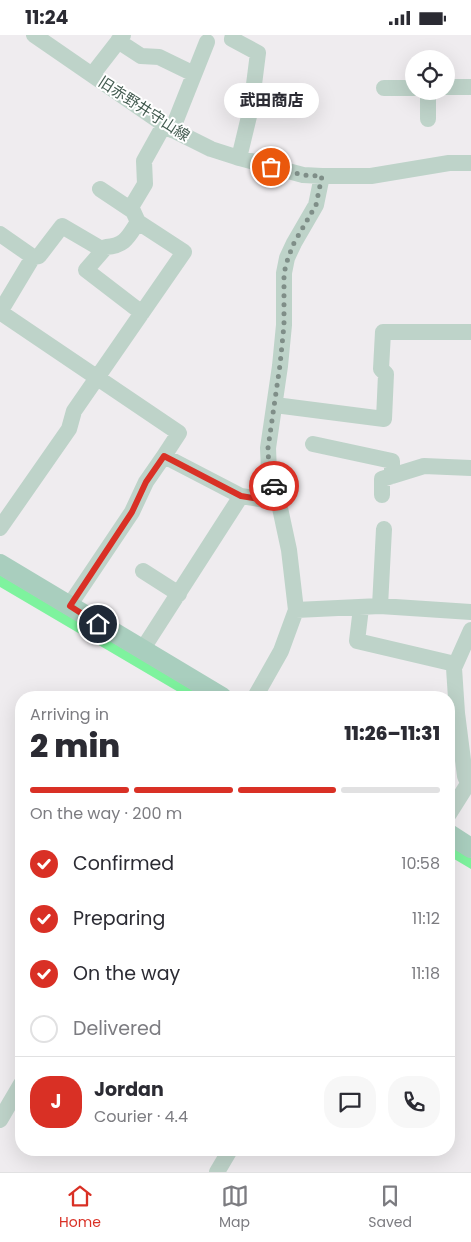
<!DOCTYPE html>
<meta charset="utf-8">
<style>
:root{--surface:#fff;--page:#f7f7f7;--text:#2b2b33;--muted:#7c7c81;--line:#e1e1e2;--accent:#d93025}
body{margin:0;font-family:Poppins,"Noto Sans JP",sans-serif;background:var(--page);color:var(--text);height:100vh;display:flex;flex-direction:column;font-size:19px;white-space:nowrap}
*{box-sizing:border-box;margin:0}
p{font-size:16px;color:var(--muted)}
.icon{flex:none;width:28px;height:28px;fill:none;stroke:currentColor;stroke-width:2;stroke-linecap:round;stroke-linejoin:round}
.map{position:relative;flex:1;overflow:hidden}
.drawer{position:absolute;left:15px;top:656px;width:440px;height:465px;display:flex;flex-direction:column;background:var(--surface);border-radius:20px;box-shadow:0 5px 20px #0002}
.drawer>*{flex:none}
.controls{position:absolute;left:405px;top:15px;display:grid;gap:10px}
.controls a{display:grid;place-items:center;width:50px;height:50px;border-radius:50%;background:var(--surface);box-shadow:0 5px 20px #0002;font-size:25px}
.pin{position:absolute;display:grid;place-items:center;width:42px;height:42px;color:#fff;margin:-21px;border:2px solid #fff;border-radius:50%;box-shadow:0 1px 5px #0007}
.courier{position:absolute;display:grid;place-items:center;width:50px;height:50px;margin:-25px;border:4px solid #d93025;border-radius:50%;background:#fff;color:#222;box-shadow:0 1px 6px #0007}
.bubble{position:absolute;height:35px;border-radius:18px;background:var(--surface);box-shadow:0 5px 20px #0002;font-size:16px;font-weight:800;line-height:35px;text-align:center}
.summary em{font-style:normal;font-weight:800}
.summary div{display:flex;flex-direction:column-reverse}
.summary{display:flex;align-items:center;justify-content:space-between;height:85px;padding:0 15px}
h1{font-size:32px;font-weight:800;line-height:38px}
.bar{display:grid;grid-template-columns:repeat(4,1fr);gap:8px 5px;align-content:center;height:60px;padding:0 15px}
.bar i{height:6px;border-radius:4px;background:var(--line)}
.bar .active{background:var(--accent)}
.bar p{grid-column:span 4}
.line{display:flex;align-items:center;gap:12px;padding:0 15px;border-top:1px solid var(--line)}
.line div{flex:1}
.round{display:grid;place-items:center;flex:none;width:52px;height:52px;border-radius:20px;background:var(--page)}
ol{padding:0 15px;list-style:none}
li{display:flex;align-items:center;gap:15px;height:55px}
li p{margin-inline-start:auto}
li .icon{padding:5px;border-radius:50%;background:var(--accent);color:#fff;stroke-width:4}
li:last-child{color:var(--muted)}
li i{width:28px;height:28px;border:2px solid var(--line);border-radius:50%}
.status{display:flex;justify-content:space-between;align-items:center;height:35px;padding:0 25px;background:var(--surface);direction:ltr}
.status svg{height:14px;fill:currentColor}
.tab-bar{display:flex;justify-content:space-around;align-items:center;height:70px;border-top:1px solid var(--line);background:var(--surface);font-size:14px;color:var(--muted)}
.tab-bar a{display:grid;justify-items:center;gap:2px}
.tab-bar .active{color:var(--accent)}
.map>svg:first-child{display:block}
.water{fill:#7ef39e}
.lines{fill:none;stroke-linecap:round;stroke-linejoin:round}
.minor{stroke:#bed3c9;stroke-width:16}
.major{stroke:#a9cebe;stroke-width:20}
.done{stroke:#7f8e88;stroke-width:5;stroke-dasharray:0 9}
.route{stroke:#d93025;stroke-width:6}
.labels{text-anchor:middle;stroke-width:4;stroke-linejoin:round;paint-order:stroke}
.street-label{font-size:15px;fill:#435b50;stroke:#fff}
</style>
<div class="status"><b>11:24</b><svg viewBox="0 0 49 12"><path d="M0 12V9h3v3zM5 12V6h3v6zM10 12V3h3v9zM15 12V0h3v12zM26 1h20v11H26zM47 4h2v5h-2z"/></svg></div>
<div class="map">
<svg width="471" height="1137" viewBox="0 0 471 1137">
<rect width="100%" height="100%" fill="#efecef"/>
<path class="water" d="M 0,540 L 204,662 L 187,662 L 0,552 Z
M 449,810 L 471,823 L 471,834 L 449,821 Z"/>
<g class="lines">
<path class="minor" d="M 34,0 L 169,93 L 211,114 L 236,122 L 303,140 L 322,141 L 371,141 L 449,128 L 471,128
M 233,0 L 232,4 L 258,18 L 251,73 L 239,123
M 118,6 L 141,21 L 159,22 L 194,39
M 92,40 L 123,0
M 446,52 L 471,52
M 384,53 L 414,53
M 428,56 L 428,84
M 172,95 L 207,7
M 130,174 L 145,149 L 144,126 L 164,90
M 138,187 C 128,202 125,211 106,212 L 86,235 L 142,278
M 0,199 L 33,222 L 0,277
M 33,222 L 39,221 L 62,191 L 103,215
M 0,277 L 179,398 L 164,421 L 241,461 L 278,467
M 275,370 L 384,384 L 386,339 L 381,334 L 383,297 L 471,297
M 313,409 L 392,426 L 392,441
M 382,460 L 382,444 L 424,431 L 471,433
M 0,493 L 69,394 L 74,376 L 184,217 L 138,187 L 133,176 L 100,154
M 143,536 L 179,559
M 69,571 L 132,477 L 146,447 L 164,421
M 380,571 L 384,494
M 361,573 L 357,606 L 455,629
M 296,575 L 380,571 L 471,577
M 142,615 L 241,461
M 255,662 L 281,616 L 296,575 L 289,515 L 280,473 L 269,436 L 268,413 L 280,331 L 284,290 L 284,238 L 287,223 L 294,208 L 316,170 L 322,141
M 468,748 L 465,741 L 457,678 L 454,633 L 471,595
M 449,779 L 471,744
M 0,1085 L 21,1049
M 217,1137 L 230,1115"/>
<path class="major" d="M 0,529 L 222,662
M 449,799 L 471,813"/>
</g>
<g class="lines">
<path class="done" d="M 271,132 L 303,140 L 322,141 L 316,170 L 294,208 L 288,223 L 284,238 L 284,290 L 280,330 L 268,413 L 269,436 L 274,451"/>
<path class="route" d="M 98,589 L 70,571 L 132,477 L 146,447 L 164,421 L 241,461 L 278,467 L 274,451"/>
</g>
<g class="labels">
<g class="street-label">
<text transform="translate(144 74) rotate(33)" y="5">旧赤野井守山線</text>
</g>
</g>
</svg>
<div class="controls">
<a><svg class="icon" aria-label="locate" viewBox="0 0 24 24"><circle cx="12" cy="12" r="6"/><path d="M12 2v4M12 18v4M2 12h4M18 12h4"/></svg></a>
</div>
<div class="pin" style="left:271px;top:132px;background:#ea580c"><svg class="icon" aria-label="bag" viewBox="0 0 24 24"><path d="M5 8h14l-1 12H6zM9 8a3 3 0 0 1 6 0"/></svg></div>
<div class="pin" style="left:98px;top:589px;background:#1f2937"><svg class="icon" aria-label="home" viewBox="0 0 24 24"><path d="M3 11l9-7 9 7M6 9v11h12V9"/></svg></div>
<div class="courier" style="left:274px;top:451px"><svg class="icon" aria-label="car" viewBox="0 0 24 24"><path d="M5 17H2v-5l4-1 3-4h7l3 4 3 1v5h-3M9 17h6M6 11h13"/><circle cx="7" cy="17" r="2"/><circle cx="17" cy="17" r="2"/></svg></div>
<div class="bubble" style="left:224px;top:48px;width:95px">武田商店</div>
<section class="drawer">
<div class="summary"><div><h1>2 min</h1><p>Arriving in</p></div><em>11:26–11:31</em></div>
<div class="bar"><i class="active"></i><i class="active"></i><i class="active"></i><i></i><p>On the way · 200 m</p></div>
<ol>
<li><svg class="icon" aria-label="check" viewBox="0 0 24 24"><path d="M5 12l5 5 9-10"/></svg>Confirmed<p>10:58</p></li>
<li><svg class="icon" aria-label="check" viewBox="0 0 24 24"><path d="M5 12l5 5 9-10"/></svg>Preparing<p>11:12</p></li>
<li><svg class="icon" aria-label="check" viewBox="0 0 24 24"><path d="M5 12l5 5 9-10"/></svg>On the way<p>11:18</p></li>
<li><i></i>Delivered</li>
</ol>
<div class="line" style="height:90px"><b class="round" style="background:var(--accent);color:#fff">J</b><div><b>Jordan</b><p>Courier · 4.4</p></div><a class="round"><svg class="icon" aria-label="chat" viewBox="0 0 24 24"><path d="M4 5h16v11H9l-5 4z"/></svg></a><a class="round"><svg class="icon" aria-label="phone" viewBox="0 0 24 24"><path d="M5 4h4l2 5-3 2q2 4 5 5l2-3 5 2v4C11 20 4 13 5 4z"/></svg></a></div>
</section>
</div>
<nav class="tab-bar">
<a class="active"><svg class="icon" aria-label="home" viewBox="0 0 24 24"><path d="M3 11l9-7 9 7M6 9v11h12V9"/></svg>Home</a>
<a><svg class="icon" aria-label="map" viewBox="0 0 24 24"><path d="M3 6l6-2 6 2 6-2v14l-6 2-6-2-6 2zM9 4v14M15 6v14"/></svg>Map</a>
<a><svg class="icon" aria-label="saved" viewBox="0 0 24 24"><path d="M7 4h10v16l-5-4-5 4z"/></svg>Saved</a>
</nav>
